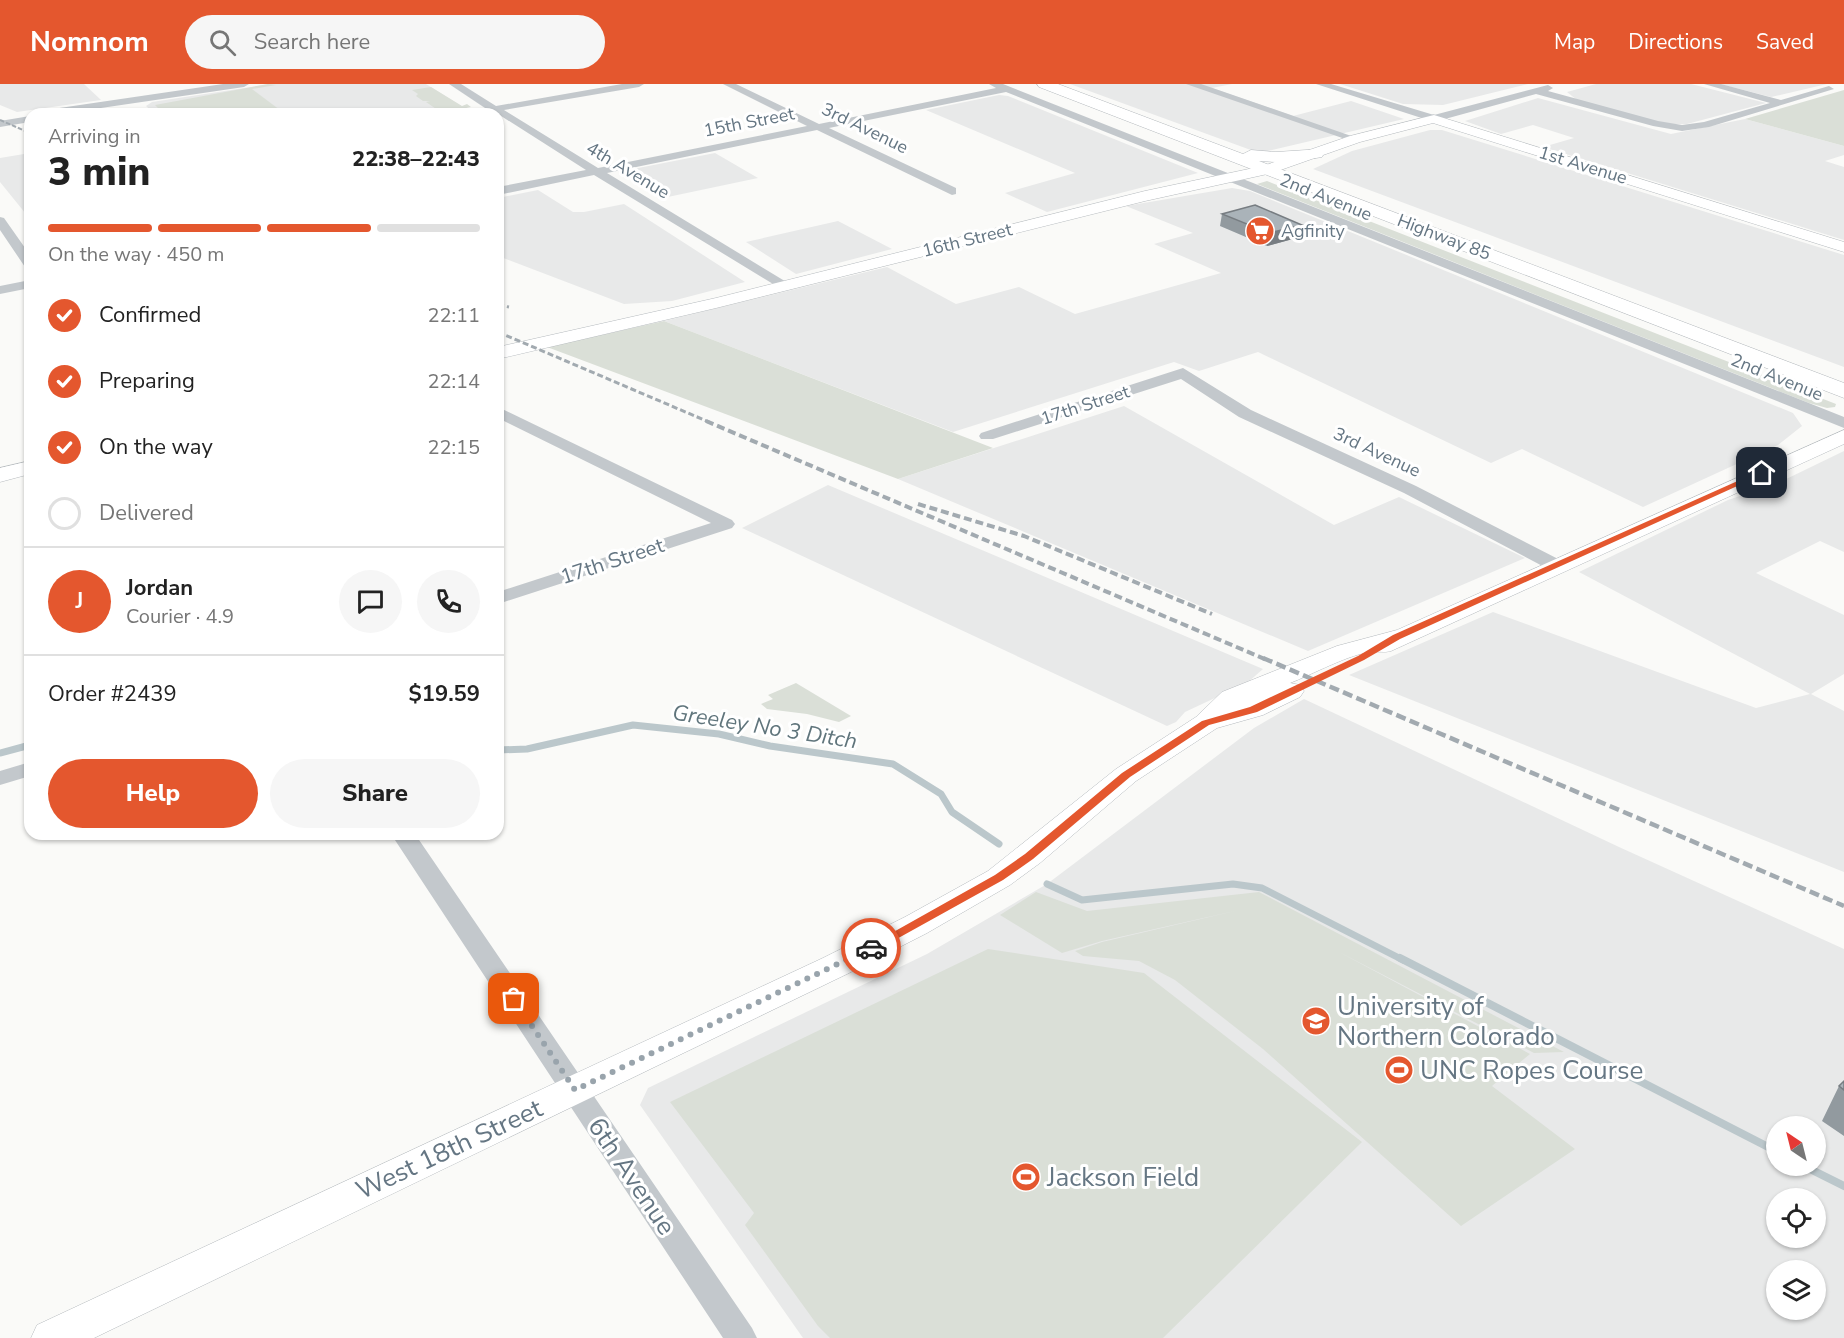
<!DOCTYPE html>
<meta charset="utf-8">
<style>
:root{--surface:#fff;--page:#f6f6f6;--text:#222;--muted:#767676;--line:#e0e0e0;--accent:#e4572e}
body{margin:0;font-family:"Nunito Sans",sans-serif;background:var(--page);color:var(--text);height:100vh;display:flex;flex-direction:column;font-size:22px;white-space:nowrap}
*{box-sizing:border-box;margin:0}
p{font-size:20px;color:var(--muted)}
.icon{flex:none;width:33px;height:33px;fill:none;stroke:currentColor;stroke-width:2;stroke-linecap:round;stroke-linejoin:round}
.map{position:relative;flex:1;overflow:hidden}
.panel{position:absolute;left:24px;top:24px;width:480px;height:732px;display:flex;flex-direction:column;background:var(--surface);border-radius:18px;box-shadow:0 2px 4px #0004}
.panel>*{flex:none}
.needle{width:39px;rotate:325deg}
.fabs{position:absolute;left:1766px;top:1032px;display:grid;gap:12px}
.fabs a{display:grid;place-items:center;width:60px;height:60px;border-radius:50%;background:var(--surface);box-shadow:0 2px 4px #0004;font-size:30px}
.pin{position:absolute;display:grid;place-items:center;width:51px;height:51px;color:#fff;margin:-26px;border-radius:12px;box-shadow:0 3px 9px #0006}
.courier{position:absolute;display:grid;place-items:center;width:60px;height:60px;margin:-30px;border:4px solid #e4572e;border-radius:50%;background:#fff;color:#222;box-shadow:0 2px 8px #0007}
.summary em{font-style:normal;font-weight:800}
.summary div{display:flex;flex-direction:column-reverse}
.summary{display:flex;align-items:center;justify-content:space-between;height:102px;padding:0 24px}
h1{font-size:39px;font-weight:800;line-height:45px}
.bar{display:grid;grid-template-columns:repeat(4,1fr);gap:9px 6px;align-content:center;height:72px;padding:0 24px}
.bar i{height:8px;border-radius:4px;background:var(--line)}
.bar .active{background:var(--accent)}
.bar p{grid-column:span 4}
.line{display:flex;align-items:center;gap:15px;padding:0 24px;border-top:2px solid var(--line)}
.line div{flex:1}
.round{display:grid;place-items:center;flex:none;width:63px;height:63px;border-radius:32px;background:var(--page)}
ol{padding:0 24px;list-style:none}
li{display:flex;align-items:center;gap:18px;height:66px}
li p{margin-inline-start:auto}
li .icon{padding:6px;border-radius:50%;background:var(--accent);color:#fff;stroke-width:4}
li:last-child{color:var(--muted)}
li i{width:33px;height:33px;border:3px solid var(--line);border-radius:50%}
.button{display:flex;gap:12px;margin-top:auto;padding:12px 24px}
.button a{flex:1;height:69px;border-radius:36px;background:var(--accent);color:#fff;font-size:24px;font-weight:800;line-height:69px;text-align:center}
.button a+a{background:var(--page);color:var(--text)}
header{display:flex;align-items:center;gap:36px;box-sizing:border-box;height:84px;padding:0 30px;background:var(--accent);color:#fff}
header strong{font-size:28px}
nav{display:flex;gap:33px;margin-inline-start:auto;font-size:21px}
.search{width:420px;height:54px;background:var(--page);display:flex;align-items:center;gap:15px;box-sizing:border-box;padding:0 21px;border-radius:33px;color:var(--muted);font-size:22px}
.map>svg:first-child{display:block}
.built{fill:#e8e9e9;fill-rule:evenodd}
.green{fill:#dadfd7}
.lines{fill:none;stroke-linecap:round;stroke-linejoin:round}
.stream-far1{stroke:#bbc7cb;stroke-width:7}
.stream{stroke:#bbc7cb;stroke-width:8}
.major-casing{stroke:#b5babe;stroke-width:1}
.highway-casing{stroke:#b4b9bd;stroke-width:1}
.minor{fill:#c3c8cc;fill-rule:evenodd}
.major{fill:#fff;fill-rule:evenodd}
.highway{fill:#fff;fill-rule:evenodd}
.rail-far3{stroke:#a2aab0;stroke-width:2;stroke-dasharray:4.5 2;stroke-linecap:butt}
.rail-far2{stroke:#a2aab0;stroke-width:3;stroke-dasharray:6 3;stroke-linecap:butt}
.rail-far1{stroke:#a2aab0;stroke-width:4;stroke-dasharray:8 4;stroke-linecap:butt}
.rail{stroke:#a2aab0;stroke-width:4.5;stroke-dasharray:10 4.5;stroke-linecap:butt}
.wall{fill:#929a9f}
.shaded-wall{fill:#777d82}
.building{fill:#aab3b9;stroke:#777d82;stroke-width:1.5}
.route{fill:#e4572e}
.done{stroke:#99a4ac;stroke-width:6;stroke-dasharray:0 10.8}
.labels{text-anchor:middle;stroke-width:6;stroke-linejoin:round;paint-order:stroke}
.far-street-label{font-size:18px;fill:#657683;stroke:#fff}
.far-poi-label{font-size:18px;fill:#657683;stroke:#fff;text-anchor:start}
.street-label{font-size:21px;fill:#657683;stroke:#fff}
.water-label{font-size:22px;font-style:italic;fill:#60757c;stroke:#fff}
.near-poi-label{font-size:26px;fill:#657683;stroke:#fff;text-anchor:start}
.near-street-label{font-size:26px;fill:#657683;stroke:#fff}
</style>
<header>
<strong>Nomnom</strong>
<div class="search"><svg class="icon" aria-label="search" viewBox="0 0 24 24"><circle cx="10" cy="10" r="6"/><path d="M15 15l6 6"/></svg>Search here</div>
<nav><a>Map</a><a>Directions</a><a>Saved</a></nav>
</header>
<div class="map">
<svg width="1844" height="1254" viewBox="0 0 1844 1254">
<rect width="100%" height="100%" fill="#fafaf8"/>
<path class="built" d="M 0,0 L 84,0 L 101,16 L 17,28 L 0,21 Z
M 270,0 L 426,0 L 466,25 L 438,30 L 155,30 L 146,22 L 152,18 Z
M 1070,0 L 1232,0 L 1212,4 L 1293,32 L 1351,17 L 1404,35 L 1259,69 Z
M 1340,0 L 1528,0 L 1443,21 L 1403,20 Z
M 1596,0 L 1691,0 L 1766,19 L 1687,40 L 1663,40 L 1577,16 L 1567,8 Z
M 1720,0 L 1827,0 L 1771,13 Z
M 999,11 L 1008,12 L 1198,89 L 1047,128 L 1005,109 L 1075,89 L 926,26 Z
M 1538,14 L 1671,50 L 1745,35 L 1844,62 L 1844,71 L 1825,77 L 1844,83 L 1844,156 L 1543,63 L 1574,54 L 1533,41 L 1501,50 L 1465,37 Z
M 1430,46 L 1442,46 L 1844,171 L 1844,283 L 1313,85 L 1352,67 Z
M 30,69 L 30,135 L 0,98 L 0,74 Z
M 715,69 L 758,94 L 663,114 L 625,90 L 628,86 Z
M 1232,104 L 1250,107 L 1793,329 L 1802,342 L 1778,361 L 1643,423 L 1522,365 L 1491,379 L 1258,268 L 1199,287 L 1174,278 L 953,348 L 664,237 L 887,183 L 956,220 L 1019,203 L 1075,230 L 1221,189 L 1154,160 L 1193,149 L 1126,122 Z
M 538,106 L 573,128 L 584,128 L 624,120 L 745,198 L 672,217 L 624,220 L 498,172 L 498,114 Z
M 838,137 L 892,165 L 796,190 L 746,158 Z
M 1124,322 L 1334,441 L 1399,413 L 1525,474 L 1308,567 L 898,395 Z
M 1844,367 L 1844,468 L 1820,457 L 1756,489 L 1844,531 L 1844,590 L 1811,610 L 1844,627 L 1844,788 L 1349,591 L 1493,528 L 1756,624 L 1810,610 L 1579,488 L 1728,416 L 1776,400 Z
M 828,401 L 1263,585 L 1247,599 L 1185,628 L 1176,638 L 1167,642 L 742,444 Z
M 1304,615 L 1619,763 L 1844,865 L 1844,1254 L 803,1254 L 640,1021 L 648,1004 L 927,870 L 1047,800 L 1254,644 ZM 1776,1042 L 1815,1042 L 1815,1082 L 1776,1082 ZM 1776,1114 L 1815,1114 L 1815,1154 L 1776,1154 ZM 1776,1186 L 1815,1186 L 1815,1226 L 1776,1226 Z"/>
<path class="green" d="M 268,0 L 276,1 L 252,5 L 280,26 L 263,30 L 164,30 L 155,21 Z
M 431,3 L 462,22 L 467,20 L 471,23 L 442,29 L 426,18 L 430,17 L 423,17 L 416,12 L 418,10 L 412,6 Z
M 1844,6 L 1844,62 L 1745,35 Z
M 1267,97 L 1836,320 L 1835,323 L 1827,324 L 1809,319 L 1257,100 Z
M 664,237 L 993,364 L 898,395 L 547,263 Z
M 796,599 L 851,632 L 839,638 L 807,630 L 767,625 L 761,620 L 773,615 L 768,611 Z
M 1036,808 L 1087,827 L 1259,808 L 1564,968 L 1534,969 L 1339,868 L 1530,970 L 1492,1002 L 1575,1065 L 1461,1142 L 1263,965 L 1175,896 L 1139,877 L 1083,872 L 1075,867 L 1102,858 L 1239,826 L 1102,857 L 1062,869 L 1000,831 Z
M 988,865 L 1144,889 L 1362,1058 L 1163,1254 L 830,1254 L 818,1242 L 745,1141 L 754,1129 L 670,1018 Z"/>
<g class="lines">
<path class="stream-far1" d="M 498,666 L 527,665 L 633,641 L 719,650 L 770,662 L 893,680 L 941,710 L 952,728 L 999,760
M 0,669 L 30,661
M 1047,800 L 1082,816 L 1233,800 L 1262,804 L 1403,876"/>
<path class="stream" d="M 1400,874 L 1776,1067
M 1804,1082 L 1844,1102"/>
<g class="major-casing">
<path id="major" d="M 1434,31 L 1844,158 L 1844,168 L 1433,39 L 1360,58 L 1272,89 L 1145,117 L 716,224 L 498,275 L 498,263 L 716,214 L 1145,107 L 1263,82 L 1350,52 Z
M 1844,346 L 1844,360 L 1391,567 C 1384,569 1379,567 1372,568 C 1351,569 1311,591 1290,599 L 1300,601 L 1304,607 L 1300,613 L 1263,631 L 1217,644 L 1136,697 L 1040,779 L 1010,801 L 927,849 L 847,890 L 94,1254 L 31,1254 L 37,1241 L 823,874 L 905,833 L 988,787 L 1116,685 L 1196,633 L 1222,608 L 1337,562 L 1397,546 Z
M 30,377 L 30,390 L 0,398 L 0,384 Z"/>
</g>
<g class="highway-casing">
<path id="highway" d="M 1037,0 L 1058,0 L 1243,70 L 1251,66 L 1276,68 L 1322,65 L 1324,69 L 1322,73 L 1316,74 L 1276,78 L 1259,77 L 1844,299 L 1844,314 L 1039,3 Z"/>
</g>
<path class="minor" d="M 223,0 L 249,0 L 244,3 L 60,30 L 34,30 L 39,27 Z
M 449,0 L 461,0 L 496,22 L 622,0 L 644,0 L 639,3 L 504,26 L 598,84 L 807,42 L 723,0 L 736,0 L 819,40 L 996,4 L 989,0 L 1003,0 L 1844,333 L 1844,344 L 1006,8 L 829,44 L 956,104 L 956,110 L 952,111 L 817,46 L 607,89 L 788,199 L 790,202 L 788,205 L 783,206 L 594,91 L 498,111 L 498,103 L 586,86 L 498,30 L 461,30 L 485,24 Z
M 1186,0 L 1201,0 L 1360,55 L 1359,57 L 1351,57 Z
M 1316,0 L 1331,0 L 1434,31 L 1548,1 L 1553,4 L 1548,7 L 1658,37 L 1682,41 L 1704,38 L 1770,19 L 1704,0 L 1721,0 L 1781,16 L 1829,2 L 1834,5 L 1709,43 L 1682,47 L 1653,42 L 1536,10 L 1434,38 Z
M 30,32 L 30,38 L 0,43 L 0,37 Z
M 0,133 L 4,134 L 30,171 L 30,184 L 25,183 L 0,146 Z
M 30,196 L 30,204 L 0,210 L 0,202 Z
M 1183,284 L 1251,326 L 1416,402 L 1564,478 L 1566,482 L 1564,486 L 1550,486 L 1404,409 L 1239,333 L 1181,295 L 993,355 L 981,355 L 979,352 L 981,349 Z
M 498,323 L 732,436 L 735,440 L 732,444 L 498,520 L 498,508 L 711,439 L 498,334 Z
M 30,678 L 30,692 L 0,701 L 0,687 Z
M 391,750 L 415,750 L 752,1244 L 757,1254 L 723,1254 Z"/>
<use href="#major" class="major"/>
<use href="#highway" class="highway"/>
<path class="rail-far3" d="M 0,36 L 30,49"/>
<path class="rail-far2" d="M 498,221 L 509,223
M 498,248 L 709,338"/>
<path class="rail-far1" d="M 706,337 L 1267,576
M 918,420 L 1024,452 L 1212,530"/>
<path class="rail" d="M 1263,574 L 1844,822"/>
</g>
<path class="wall" d="M 1222,130 L 1300,153 L 1267,162 L 1220,142 Z
M 1844,997 L 1844,1052 L 1822,1037 L 1839,1002 Z"/>
<path class="shaded-wall" d="M 1302,141 L 1300,153 L 1267,162 L 1269,149 Z"/>
<path class="building" d="M 1255,121 L 1302,141 L 1269,149 L 1222,130 Z
M 1844,997 L 1844,1006 L 1839,1002 Z"/>
<path class="route" d="M 1760,387 L 1766,389 L 1400,555 L 1364,576 L 1257,628 L 1209,641 L 1130,693 L 1033,775 L 1003,796 L 875,867 L 871,868 L 865,864 L 995,791 L 1025,770 L 1122,689 L 1202,637 L 1250,623 L 1358,572 L 1393,551 Z"/>
<g class="lines">
<path class="done" d="M 514,915 L 575,1006 L 871,864"/>
</g>
<defs>
<g id="supermarket-disc" transform="scale(1.5)"><circle r="9.5" fill="#e4572e" stroke="#fff"/><path d="M-6-5.5h2.5l.6 2H6L4.5 2H-2.5L-4.4-4H-6ZM-1.5 3.2a1.3 1.3 0 1 0 .1 0ZM3 3.2a1.3 1.3 0 1 0 .1 0Z" fill="#fff"/></g>
<g id="university-disc" transform="scale(1.5)"><circle r="9.5" fill="#e4572e" stroke="#fff"/><path d="M0-5L7-2L0 1L-7-2ZM-4 1L0 2.5L4 1V4Q0 6-4 4Z" fill="#fff"/></g>
<g id="stadium-disc" transform="scale(1.5)"><circle r="9.5" fill="#e4572e" stroke="#fff"/><path d="M0-5a6.5 5 0 1 0 0 10a6.5 5 0 1 0 0-10ZM-3.5-1.8h7v3.6h-7Z" fill="#fff"/></g>
</defs>
<g fill-rule="evenodd">
<use href="#supermarket-disc" x="1260" y="147"/>
<use href="#university-disc" x="1316" y="937"/>
<use href="#stadium-disc" x="1399" y="986"/>
<use href="#stadium-disc" x="1026" y="1093"/>
</g>
<g class="labels">
<g class="far-street-label">
<text transform="translate(749 38) rotate(-11)" y="6">15th Street</text>
<text transform="translate(865 44) rotate(26)" y="6">3rd Avenue</text>
<text transform="translate(1583 81) rotate(17)" y="6">1st Avenue</text>
<text transform="translate(628 86) rotate(31)" y="6">4th Avenue</text>
<text transform="translate(1326 113) rotate(22)" y="6">2nd Avenue</text>
<text transform="translate(1444 153) rotate(21)" y="6">Highway 85</text>
<text transform="translate(967 156) rotate(-14)" y="6">16th Street</text>
<text transform="translate(1777 293) rotate(22)" y="6">2nd Avenue</text>
<text transform="translate(1085 321) rotate(-18)" y="6">17th Street</text>
<text transform="translate(1377 368) rotate(25)" y="6">3rd Avenue</text>
</g>
<g class="far-poi-label">
<text x="1281" y="153">Agfinity</text>
</g>
<g class="street-label">
<text transform="translate(612 477) rotate(-18)" y="7">17th Street</text>
</g>
<g class="water-label">
<text transform="translate(765 642) rotate(9)" y="8">Greeley No 3 Ditch</text>
</g>
<g class="near-poi-label">
<text x="1337" y="931">University of<tspan x="1337" dy="30">Northern Colorado</tspan></text>
<text x="1420" y="995">UNC Ropes Course</text>
<text x="1047" y="1102">Jackson Field</text>
</g>
<g class="near-street-label">
<text transform="translate(449 1065) rotate(-25)" y="9">West 18th Street</text>
<text transform="translate(632 1092) rotate(56)" y="9">6th Avenue</text>
</g>
</g>
</svg>
<div class="fabs">
<a><svg class="needle" viewBox="-14 -14 28 28"><path d="M0-13l5 13h-10z" fill="#e53935"/><path d="M0 13l5-13h-10z" fill="#767676"/></svg></a>
<a><svg class="icon" aria-label="locate" viewBox="0 0 24 24"><circle cx="12" cy="12" r="6"/><path d="M12 2v4M12 18v4M2 12h4M18 12h4"/></svg></a>
<a><svg class="icon" aria-label="layers" viewBox="0 0 24 24"><path d="M12 4l9 5-9 5-9-5zM3 14l9 5 9-5"/></svg></a>
</div>
<div class="pin" style="left:514px;top:915px;background:#ea580c"><svg class="icon" aria-label="bag" viewBox="0 0 24 24"><path d="M5 8h14l-1 12H6zM9 8a3 3 0 0 1 6 0"/></svg></div>
<div class="pin" style="left:1762px;top:389px;background:#1f2937"><svg class="icon" aria-label="home" viewBox="0 0 24 24"><path d="M3 11l9-7 9 7M6 9v11h12V9"/></svg></div>
<div class="courier" style="left:871px;top:864px"><svg class="icon" aria-label="car" viewBox="0 0 24 24"><path d="M5 17H2v-5l4-1 3-4h7l3 4 3 1v5h-3M9 17h6M6 11h13"/><circle cx="7" cy="17" r="2"/><circle cx="17" cy="17" r="2"/></svg></div>
<section class="panel">
<div class="summary"><div><h1>3 min</h1><p>Arriving in</p></div><em>22:38–22:43</em></div>
<div class="bar"><i class="active"></i><i class="active"></i><i class="active"></i><i></i><p>On the way · 450 m</p></div>
<ol>
<li><svg class="icon" aria-label="check" viewBox="0 0 24 24"><path d="M5 12l5 5 9-10"/></svg>Confirmed<p>22:11</p></li>
<li><svg class="icon" aria-label="check" viewBox="0 0 24 24"><path d="M5 12l5 5 9-10"/></svg>Preparing<p>22:14</p></li>
<li><svg class="icon" aria-label="check" viewBox="0 0 24 24"><path d="M5 12l5 5 9-10"/></svg>On the way<p>22:15</p></li>
<li><i></i>Delivered</li>
</ol>
<div class="line" style="height:108px"><b class="round" style="background:var(--accent);color:#fff">J</b><div><b>Jordan</b><p>Courier · 4.9</p></div><a class="round"><svg class="icon" aria-label="chat" viewBox="0 0 24 24"><path d="M4 5h16v11H9l-5 4z"/></svg></a><a class="round"><svg class="icon" aria-label="phone" viewBox="0 0 24 24"><path d="M5 4h4l2 5-3 2q2 4 5 5l2-3 5 2v4C11 20 4 13 5 4z"/></svg></a></div>
<div class="line" style="height:78px"><div>Order #2439</div><b>$19.59</b></div>
<div class="button"><a>Help</a><a>Share</a></div>
</section>
</div>
